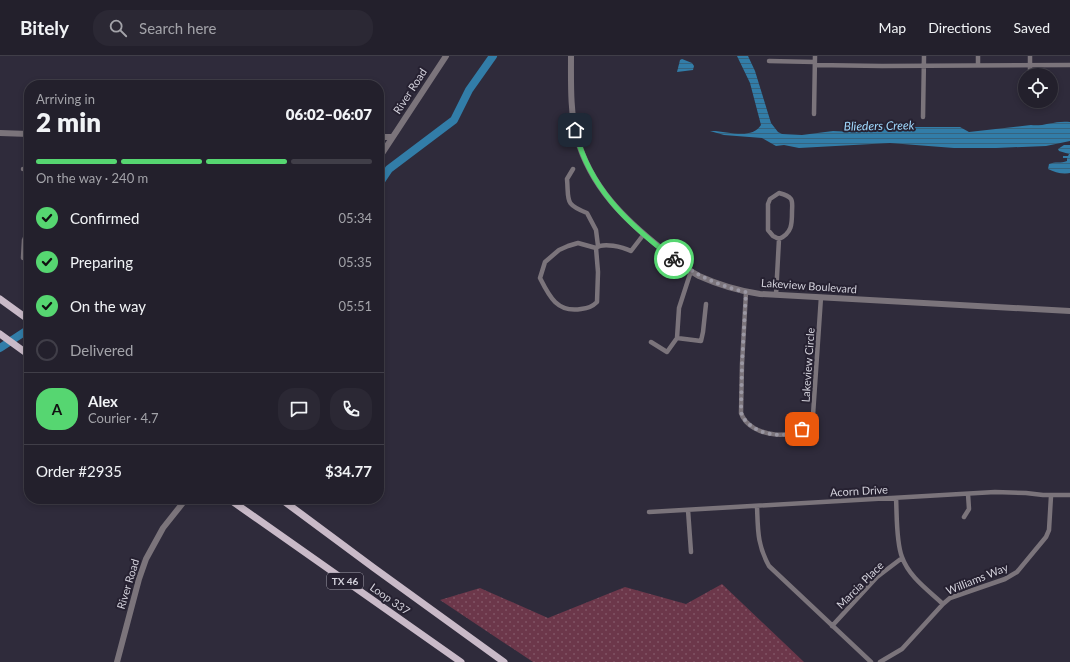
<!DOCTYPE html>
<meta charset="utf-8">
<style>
:root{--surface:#23202c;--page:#2b2834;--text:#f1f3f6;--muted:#a3a3a9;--line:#403e48;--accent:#56d671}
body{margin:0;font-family:Lato,sans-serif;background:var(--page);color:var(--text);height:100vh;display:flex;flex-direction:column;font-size:15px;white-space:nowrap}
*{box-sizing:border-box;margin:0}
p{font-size:13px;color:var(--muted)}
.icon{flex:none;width:22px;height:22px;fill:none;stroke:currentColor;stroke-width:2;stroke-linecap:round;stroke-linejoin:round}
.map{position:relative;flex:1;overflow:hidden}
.side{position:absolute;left:24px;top:24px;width:360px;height:424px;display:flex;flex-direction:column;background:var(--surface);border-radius:16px;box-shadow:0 2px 6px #0003,0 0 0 1px var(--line)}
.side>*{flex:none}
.fabs{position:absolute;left:1018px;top:12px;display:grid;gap:8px}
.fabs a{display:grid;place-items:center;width:40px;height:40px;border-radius:50%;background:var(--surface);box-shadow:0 2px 6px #0003,0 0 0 1px var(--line);font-size:20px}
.pin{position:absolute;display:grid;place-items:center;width:34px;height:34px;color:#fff;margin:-17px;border-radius:8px;box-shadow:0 2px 6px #0006}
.courier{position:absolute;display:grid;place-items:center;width:40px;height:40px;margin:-20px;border:3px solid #56d671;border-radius:50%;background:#fff;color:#222;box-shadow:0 1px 5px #0007}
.head em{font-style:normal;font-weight:800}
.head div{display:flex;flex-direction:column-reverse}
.head{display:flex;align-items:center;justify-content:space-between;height:68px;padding:0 12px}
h1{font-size:26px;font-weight:800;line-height:30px}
.bar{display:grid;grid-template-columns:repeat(4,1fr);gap:6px 4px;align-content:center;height:48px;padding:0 12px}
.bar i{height:5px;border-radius:3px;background:var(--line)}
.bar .on{background:var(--accent)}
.bar p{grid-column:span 4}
.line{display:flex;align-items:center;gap:10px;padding:0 12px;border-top:1px solid var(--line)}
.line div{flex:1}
.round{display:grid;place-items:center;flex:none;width:42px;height:42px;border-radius:16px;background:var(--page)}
ol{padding:0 12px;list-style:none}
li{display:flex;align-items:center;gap:12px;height:44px}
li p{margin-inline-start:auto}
li .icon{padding:4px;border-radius:50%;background:var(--accent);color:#111;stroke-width:4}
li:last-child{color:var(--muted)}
li i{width:22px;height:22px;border:2px solid var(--line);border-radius:50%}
header{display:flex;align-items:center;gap:24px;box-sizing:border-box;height:56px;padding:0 20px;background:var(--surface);border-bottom:1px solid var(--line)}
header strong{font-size:19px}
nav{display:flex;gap:22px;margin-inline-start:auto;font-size:14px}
.search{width:280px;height:36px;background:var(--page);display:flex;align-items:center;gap:10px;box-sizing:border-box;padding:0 14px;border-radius:16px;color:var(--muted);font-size:15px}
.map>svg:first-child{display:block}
.grass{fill:url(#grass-dots)}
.water{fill:url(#water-rules)}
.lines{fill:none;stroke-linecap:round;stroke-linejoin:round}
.river{stroke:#327da8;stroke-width:8}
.minor{stroke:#7b747b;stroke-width:4.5}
.tertiary{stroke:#7b747b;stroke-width:6}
.primary{stroke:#c9bac8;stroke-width:7}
.done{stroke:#9a97a3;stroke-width:4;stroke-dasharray:0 7.2}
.route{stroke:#56d671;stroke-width:5}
.labels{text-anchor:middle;stroke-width:4;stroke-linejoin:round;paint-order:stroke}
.shield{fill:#262131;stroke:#9f9ca8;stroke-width:1}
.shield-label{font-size:10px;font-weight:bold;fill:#d3d1db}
.street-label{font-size:11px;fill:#d3d1db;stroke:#262131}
.water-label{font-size:12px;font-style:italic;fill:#a0d9fe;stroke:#262131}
</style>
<header>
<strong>Bitely</strong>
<div class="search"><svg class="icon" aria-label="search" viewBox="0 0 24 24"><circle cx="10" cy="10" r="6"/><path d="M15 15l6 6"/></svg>Search here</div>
<nav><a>Map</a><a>Directions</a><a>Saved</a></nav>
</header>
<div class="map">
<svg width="1070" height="606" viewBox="0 0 1070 606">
<defs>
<pattern id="grass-dots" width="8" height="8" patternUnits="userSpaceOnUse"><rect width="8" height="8" fill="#6c374a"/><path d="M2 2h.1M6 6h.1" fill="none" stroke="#805364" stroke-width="1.8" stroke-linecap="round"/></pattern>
<pattern id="water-rules" width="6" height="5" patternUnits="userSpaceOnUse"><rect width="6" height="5" fill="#327da8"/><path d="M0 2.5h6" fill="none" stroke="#37647f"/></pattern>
</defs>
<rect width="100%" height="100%" fill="#2f2b3b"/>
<path class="grass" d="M 722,528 L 804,606 L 533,606 L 440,544 L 480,532 L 548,562 L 625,531 L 686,548 Z"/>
<path class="water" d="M 737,0 L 748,0 L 755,15 L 771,67 L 778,76 L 782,78 L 802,79 L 833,75 L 855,76 L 888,71 L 960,71 L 969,76 L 1031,69 C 1042,71 1056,64 1070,66 L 1070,85 L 1046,90 L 996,92 L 954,92 L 890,87 L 799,92 L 784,89 L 776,90 L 762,82 L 724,79 L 710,75 C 726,74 751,85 761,69 L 750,27 Z
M 682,3 L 692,7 L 694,10 L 693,14 L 677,16 L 680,4 Z
M 1064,89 L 1070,89 L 1070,117 C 1062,119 1055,116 1048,113 L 1049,108 C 1055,105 1061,108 1067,105 L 1067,102 L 1063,102 L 1063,100 L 1068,100 L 1069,98 L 1059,95 L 1058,93 Z"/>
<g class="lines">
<path class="river" d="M 379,128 L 389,113 L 454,64 L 469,34 L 493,0
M 0,292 L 29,273"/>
<path class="minor" d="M 1030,0 L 1030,19
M 769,5 L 815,6
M 815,9 L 882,10 L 1070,9
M 978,9 L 978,0
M 1030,45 L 1030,47
M 814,58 L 815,0
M 923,61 L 924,0
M 23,113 L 29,113
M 573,113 L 567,123 C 569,145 564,148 587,157 L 596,174 L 598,190
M 596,192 L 578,187 L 568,190 L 559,194 L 545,206 L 540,222 C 549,240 557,257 581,253 C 588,252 592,251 597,246 L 598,216 L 596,192 C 603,186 623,191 631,195 L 644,178
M 23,202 L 24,184 L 29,172
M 746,236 L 742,308 L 741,357 C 749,382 803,389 813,359 L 821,241
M 776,239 L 779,183 C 792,177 792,168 792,156 C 792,151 793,146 791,143 C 788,139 783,138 779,137 L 770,143 L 768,148 L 768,174 L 773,180 L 779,183
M 677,282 L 701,285 L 703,276 L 706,248
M 651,286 L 667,296 L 677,282 L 679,252 L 691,215
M 896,442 C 897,459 896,486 902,501 C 909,521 928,534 943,548
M 757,450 C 758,474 757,488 769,510 L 871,606
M 688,454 L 691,496
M 649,456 L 995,436 L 1026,437 L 1043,439 L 1070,439
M 964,461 L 969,453 L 968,438
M 832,570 L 877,521 L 902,502
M 880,606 L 902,593 L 943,548 L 950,542 L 1005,523 L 1017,516 L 1046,481 L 1049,474 L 1051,440"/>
<path class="tertiary" d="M 571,0 C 571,26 570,57 577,82 C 591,131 624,163 662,193 C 674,203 686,213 699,220 C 719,229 739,235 760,238 L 1070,255
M 0,77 L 29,78
M 379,81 L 392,81
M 379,102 L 446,0
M 117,606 L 139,523 L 146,503 L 163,472 L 186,443"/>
<path class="primary" d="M 0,243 L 29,264
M 0,278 L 29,299
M 229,443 L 461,606
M 281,443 L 374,512 L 504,606"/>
</g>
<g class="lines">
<path class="done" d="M 674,203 C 696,219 719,230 746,236 L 742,308 L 741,356 C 747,378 785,385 802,373"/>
<path class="route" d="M 575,74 C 589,132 628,168 674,203"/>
</g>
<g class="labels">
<rect class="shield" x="327" y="517" width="36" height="16" rx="3"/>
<g class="shield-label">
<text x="345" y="529">TX 46</text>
</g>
<g class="street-label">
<text transform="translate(410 35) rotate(-57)" y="4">River Road</text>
<text transform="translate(809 230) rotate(4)" y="4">Lakeview Boulevard</text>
<text transform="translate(808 309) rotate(-86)" y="4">Lakeview Circle</text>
<text transform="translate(859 435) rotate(-3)" y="4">Acorn Drive</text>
<text transform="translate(977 523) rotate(-22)" y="4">Williams Way</text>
<text transform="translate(128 528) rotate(-73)" y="4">River Road</text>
<text transform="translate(860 529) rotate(-45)" y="4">Marcia Place</text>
<text transform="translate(390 543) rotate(35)" y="4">Loop 337</text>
</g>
<g class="water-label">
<text transform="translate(879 70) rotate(-1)" y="4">Blieders Creek</text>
</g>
</g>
</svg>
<div class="fabs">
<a><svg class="icon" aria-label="locate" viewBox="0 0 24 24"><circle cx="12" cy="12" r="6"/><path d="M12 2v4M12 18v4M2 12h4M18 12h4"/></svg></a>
</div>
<div class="pin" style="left:802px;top:373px;background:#ea580c"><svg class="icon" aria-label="bag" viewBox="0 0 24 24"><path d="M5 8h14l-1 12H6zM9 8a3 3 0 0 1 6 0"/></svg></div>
<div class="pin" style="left:575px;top:74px;background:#1f2937"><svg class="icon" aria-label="home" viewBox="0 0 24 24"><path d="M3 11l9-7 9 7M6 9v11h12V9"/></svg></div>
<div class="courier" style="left:674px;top:203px"><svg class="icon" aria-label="bike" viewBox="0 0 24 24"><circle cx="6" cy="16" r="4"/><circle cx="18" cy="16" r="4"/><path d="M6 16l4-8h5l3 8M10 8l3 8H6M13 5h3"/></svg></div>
<section class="side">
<div class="head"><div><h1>2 min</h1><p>Arriving in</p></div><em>06:02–06:07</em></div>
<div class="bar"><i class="on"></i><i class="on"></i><i class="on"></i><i></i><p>On the way · 240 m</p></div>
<ol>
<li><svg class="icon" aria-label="check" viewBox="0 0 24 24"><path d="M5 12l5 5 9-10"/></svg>Confirmed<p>05:34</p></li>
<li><svg class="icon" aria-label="check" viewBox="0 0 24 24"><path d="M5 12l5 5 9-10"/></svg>Preparing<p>05:35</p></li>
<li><svg class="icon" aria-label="check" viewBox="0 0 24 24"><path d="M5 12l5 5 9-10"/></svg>On the way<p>05:51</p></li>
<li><i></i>Delivered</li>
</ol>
<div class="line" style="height:72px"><b class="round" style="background:var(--accent);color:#111">A</b><div><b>Alex</b><p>Courier · 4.7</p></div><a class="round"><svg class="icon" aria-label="chat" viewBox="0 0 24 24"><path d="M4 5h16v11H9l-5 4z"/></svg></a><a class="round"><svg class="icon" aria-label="phone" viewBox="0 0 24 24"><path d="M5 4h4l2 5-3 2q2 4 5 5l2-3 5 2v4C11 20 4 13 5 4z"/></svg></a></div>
<div class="line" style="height:52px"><div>Order #2935</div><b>$34.77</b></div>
</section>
</div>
